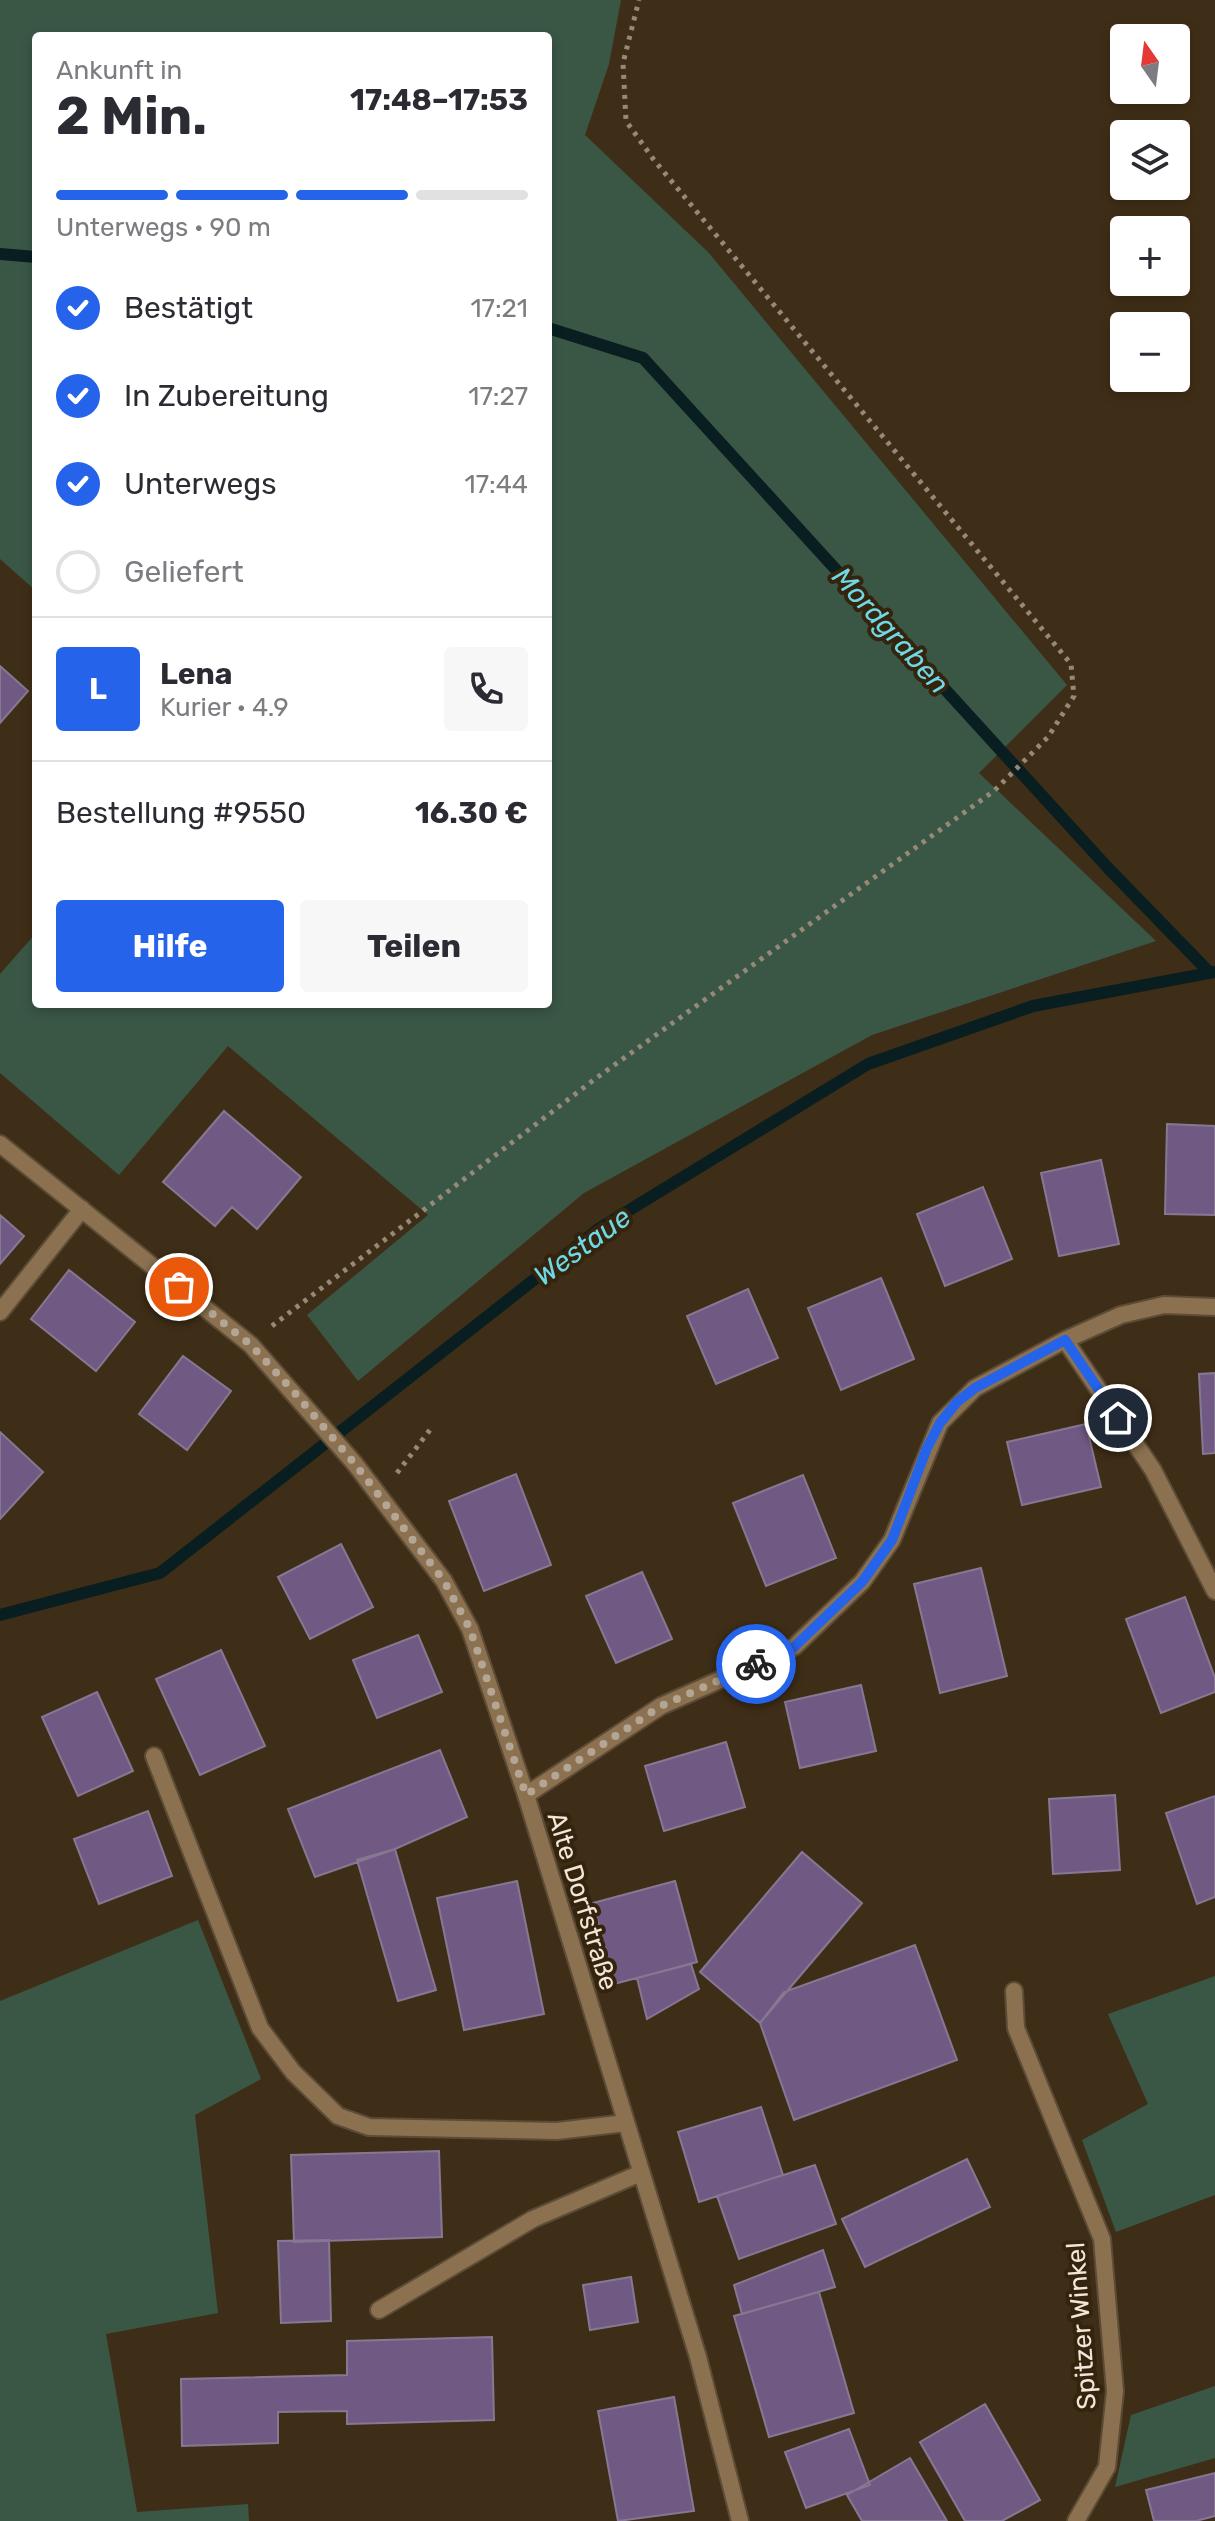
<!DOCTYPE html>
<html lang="de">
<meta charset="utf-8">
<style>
:root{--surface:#fff;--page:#f7f7f7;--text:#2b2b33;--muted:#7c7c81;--line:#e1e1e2;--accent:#2563eb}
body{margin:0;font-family:Rubik,sans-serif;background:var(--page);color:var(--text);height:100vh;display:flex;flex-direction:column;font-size:30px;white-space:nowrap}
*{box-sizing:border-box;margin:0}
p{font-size:26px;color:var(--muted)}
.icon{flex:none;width:44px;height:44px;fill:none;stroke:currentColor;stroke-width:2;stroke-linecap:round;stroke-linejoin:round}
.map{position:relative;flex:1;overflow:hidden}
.panel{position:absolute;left:32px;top:32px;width:520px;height:976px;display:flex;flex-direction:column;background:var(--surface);border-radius:8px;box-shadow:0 4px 12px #0003}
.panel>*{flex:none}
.needle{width:52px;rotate:346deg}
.controls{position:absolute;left:1110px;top:24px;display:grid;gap:16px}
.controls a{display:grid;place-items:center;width:80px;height:80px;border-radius:8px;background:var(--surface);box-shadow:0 4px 12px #0003;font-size:40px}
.pin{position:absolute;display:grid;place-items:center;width:68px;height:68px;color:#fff;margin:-34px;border:4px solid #fff;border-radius:50%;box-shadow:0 2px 8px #0007}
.courier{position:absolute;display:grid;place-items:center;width:80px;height:80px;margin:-40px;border:6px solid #2563eb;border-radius:50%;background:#fff;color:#222;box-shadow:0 2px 10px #0007}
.summary em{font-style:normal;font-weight:700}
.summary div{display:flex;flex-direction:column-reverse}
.summary{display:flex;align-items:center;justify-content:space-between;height:136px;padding:0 24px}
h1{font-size:52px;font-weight:700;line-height:60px}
.bar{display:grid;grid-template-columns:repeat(4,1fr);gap:12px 8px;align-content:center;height:96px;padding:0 24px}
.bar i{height:10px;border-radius:6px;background:var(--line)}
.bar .active{background:var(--accent)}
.bar p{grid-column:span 4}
.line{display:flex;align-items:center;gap:20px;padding:0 24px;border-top:2px solid var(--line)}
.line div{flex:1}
.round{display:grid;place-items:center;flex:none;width:84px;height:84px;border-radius:8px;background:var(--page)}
ol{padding:0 24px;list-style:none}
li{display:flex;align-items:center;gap:24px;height:88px}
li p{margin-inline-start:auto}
li .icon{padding:8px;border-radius:50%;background:var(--accent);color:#fff;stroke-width:4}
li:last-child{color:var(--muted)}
li i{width:44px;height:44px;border:4px solid var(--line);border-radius:50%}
.primary-button{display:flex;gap:16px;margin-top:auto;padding:16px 24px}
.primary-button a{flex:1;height:92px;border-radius:8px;background:var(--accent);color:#fff;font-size:32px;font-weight:700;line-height:92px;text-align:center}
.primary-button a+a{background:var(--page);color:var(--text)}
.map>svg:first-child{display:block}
.green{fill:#3a5746}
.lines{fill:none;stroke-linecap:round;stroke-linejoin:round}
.stream{stroke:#091e21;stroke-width:12}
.building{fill:#705a84;stroke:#867893;stroke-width:2}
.service-casing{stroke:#5c4b36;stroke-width:20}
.minor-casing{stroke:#5c4b36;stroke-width:20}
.tertiary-casing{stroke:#5c4b36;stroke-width:20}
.path{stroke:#978977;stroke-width:5;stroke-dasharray:4 6;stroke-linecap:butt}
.service{stroke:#8b714f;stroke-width:16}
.minor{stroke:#8b714f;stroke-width:16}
.tertiary{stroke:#8b714f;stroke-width:16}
.done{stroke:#b3a695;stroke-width:8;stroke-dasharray:0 14.4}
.route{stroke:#2563eb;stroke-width:10}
.labels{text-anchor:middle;stroke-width:8;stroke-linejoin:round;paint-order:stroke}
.street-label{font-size:26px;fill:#f2e6d9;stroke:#35240d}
.water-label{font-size:28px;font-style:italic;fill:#6ed8e7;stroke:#35240d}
</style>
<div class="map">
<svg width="1215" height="2521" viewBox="0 0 1215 2521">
<rect width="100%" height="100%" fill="#3f2e17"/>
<path class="green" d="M 0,0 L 621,0 L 609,64 L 585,135 L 708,252 L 1067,685 L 979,773 L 1156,941 L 872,1035 L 584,1193 L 358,1381 L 307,1315 L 428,1215 L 228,1046 L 119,1175 L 0,1073 L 0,974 L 36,933 L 36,1004 L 548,1004 L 548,36 L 36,36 L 36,591 L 0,559 Z
M 198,1920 L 261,2079 L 195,2115 L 218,2313 L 106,2334 L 137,2512 L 248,2504 L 249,2521 L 0,2521 L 0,2001 Z
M 1215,1976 L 1215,2195 L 1116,2232 L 1082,2140 L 1148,2104 L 1108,2014 Z
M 1215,2386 L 1215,2458 L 1115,2487 L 1131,2415 Z"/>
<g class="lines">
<path class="stream" d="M 0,254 L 36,257
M 548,328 L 643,358 L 1108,868 L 1209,972
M 0,1615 L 160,1573 L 600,1228 L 868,1064 L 1033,1006 L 1215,972"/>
</g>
<path class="building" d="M 0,666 L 28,691 L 0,723 Z
M 224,1111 L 301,1177 L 257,1229 L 232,1207 L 215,1226 L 163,1182 Z
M 1167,1124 L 1215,1126 L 1215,1215 L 1165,1214 Z
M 1101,1160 L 1119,1244 L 1059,1256 L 1041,1173 Z
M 983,1187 L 1012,1259 L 945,1286 L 917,1214 Z
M 0,1215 L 24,1236 L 0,1264 Z
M 69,1270 L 135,1322 L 96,1371 L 31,1319 Z
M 881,1278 L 914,1359 L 841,1390 L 808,1308 Z
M 748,1289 L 778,1358 L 716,1384 L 687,1316 Z
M 183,1356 L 231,1391 L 187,1450 L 139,1414 Z
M 1215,1373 L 1215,1453 L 1203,1454 L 1199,1374 Z
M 1086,1424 L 1101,1487 L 1022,1505 L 1007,1442 Z
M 0,1432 L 43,1472 L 0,1519 Z
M 516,1474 L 551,1565 L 484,1591 L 449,1501 Z
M 803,1475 L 836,1558 L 766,1586 L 733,1503 Z
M 341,1544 L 373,1607 L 310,1639 L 278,1577 Z
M 981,1568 L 1007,1676 L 940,1693 L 914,1584 Z
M 642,1572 L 672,1639 L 616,1663 L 586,1596 Z
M 1185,1597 L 1215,1678 L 1215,1692 L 1161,1713 L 1126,1619 Z
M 418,1635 L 442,1692 L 377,1718 L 353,1660 Z
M 221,1650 L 265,1746 L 200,1775 L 156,1679 Z
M 861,1685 L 876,1751 L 800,1768 L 785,1702 Z
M 97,1692 L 133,1771 L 78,1796 L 42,1717 Z
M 726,1742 L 745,1807 L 664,1831 L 645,1766 Z
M 440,1750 L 467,1817 L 395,1849 L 315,1877 L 288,1809 Z
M 1115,1795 L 1120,1870 L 1053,1874 L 1049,1799 Z
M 1215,1796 L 1215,1897 L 1197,1904 L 1166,1813 Z
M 148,1811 L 172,1876 L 99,1904 L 74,1839 Z
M 395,1849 L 436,1990 L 398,2001 L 357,1860 Z
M 802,1852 L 862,1903 L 760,2023 L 700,1972 Z
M 517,1881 L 544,2014 L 464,2030 L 437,1898 Z
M 675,1881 L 697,1962 L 614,1984 L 593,1903 Z
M 915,1945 L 957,2060 L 794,2120 L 760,2023 L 784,1992 Z
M 691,1964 L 699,1989 L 647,2019 L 637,1978 Z
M 761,2107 L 783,2175 L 699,2202 L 678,2132 Z
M 439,2151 L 442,2237 L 294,2242 L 291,2155 Z
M 967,2159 L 990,2207 L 865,2267 L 842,2219 Z
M 815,2165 L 836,2224 L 739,2259 L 717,2196 Z
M 329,2240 L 331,2321 L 281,2323 L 278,2241 Z
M 823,2250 L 835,2287 L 742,2314 L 734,2285 Z
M 631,2277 L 638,2322 L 590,2330 L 583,2285 Z
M 819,2292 L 854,2413 L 769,2437 L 734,2316 Z
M 492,2337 L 494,2420 L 347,2424 L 347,2411 L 278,2412 L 278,2443 L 182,2446 L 181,2379 L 347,2375 L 347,2341 Z
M 674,2397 L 694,2511 L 618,2521 L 598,2411 Z
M 985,2404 L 1040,2500 L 1002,2521 L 965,2521 L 920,2442 Z
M 849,2429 L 870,2485 L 806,2508 L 785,2452 Z
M 910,2458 L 947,2521 L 862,2521 L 847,2495 Z
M 1215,2473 L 1215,2516 L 1196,2521 L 1154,2521 L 1146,2490 Z"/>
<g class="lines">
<g class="service-casing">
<path id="service" d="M 0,1312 L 82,1209
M 154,1756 L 260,2028 L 293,2072 L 338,2116 L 369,2127 L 557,2131 L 626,2123
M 379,2310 L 533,2219 L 641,2173"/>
</g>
<g class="minor-casing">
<path id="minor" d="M 1065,1340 L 1153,1470 L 1215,1591
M 526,1795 L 661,1706 L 794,1647 L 862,1582 L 892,1540 L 940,1423 L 975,1388 L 1065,1340 L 1121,1315 L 1164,1305 L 1215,1307
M 1014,1991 L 1016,2028 L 1102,2239 L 1115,2391 L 1107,2467 L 1076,2521"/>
</g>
<g class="tertiary-casing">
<path id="tertiary" d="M 0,1144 L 251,1345 L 355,1464 L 444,1581 L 470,1629 L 526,1795 L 698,2357 L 740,2521"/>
</g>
<path class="path" d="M 272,1326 L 595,1079 L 994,791 L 1048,737 L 1074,696 L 1071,664 L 654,160 L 626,121 L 623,63 L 639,0
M 397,1473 L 433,1426"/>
<use href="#service" class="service"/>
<use href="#minor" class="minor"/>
<use href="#tertiary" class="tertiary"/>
</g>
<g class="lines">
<path class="done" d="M 179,1287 L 251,1345 L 295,1393 L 355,1464 L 444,1581 L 470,1629 L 526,1795 L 661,1706 L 756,1664"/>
<path class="route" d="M 756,1664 L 794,1647 L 862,1582 L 892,1540 L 927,1448 L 940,1423 L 957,1402 L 975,1388 L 1065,1340 L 1118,1418"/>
</g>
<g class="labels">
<g class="street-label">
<text transform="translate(583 1901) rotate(73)" y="9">Alte Dorfstraße</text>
<text transform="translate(1081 2326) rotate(-94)" y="9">Spitzer Winkel</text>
</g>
<g class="water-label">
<text transform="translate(891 630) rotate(48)" y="10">Mordgraben</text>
<text transform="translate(582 1246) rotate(-36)" y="10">Westaue</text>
</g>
</g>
</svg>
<div class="controls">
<a><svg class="needle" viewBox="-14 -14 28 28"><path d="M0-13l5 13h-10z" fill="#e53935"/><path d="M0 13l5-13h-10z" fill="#7c7c81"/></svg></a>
<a><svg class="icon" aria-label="layers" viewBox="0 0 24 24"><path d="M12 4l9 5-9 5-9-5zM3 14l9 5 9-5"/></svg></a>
<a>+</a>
<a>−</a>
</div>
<div class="pin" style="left:179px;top:1287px;background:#ea580c"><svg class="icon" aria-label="bag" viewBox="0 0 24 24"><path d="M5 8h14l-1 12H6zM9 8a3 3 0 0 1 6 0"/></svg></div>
<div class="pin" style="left:1118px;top:1418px;background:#1f2937"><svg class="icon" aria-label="home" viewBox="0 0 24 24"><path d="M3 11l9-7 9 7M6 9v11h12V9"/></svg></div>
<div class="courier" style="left:756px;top:1664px"><svg class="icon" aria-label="bike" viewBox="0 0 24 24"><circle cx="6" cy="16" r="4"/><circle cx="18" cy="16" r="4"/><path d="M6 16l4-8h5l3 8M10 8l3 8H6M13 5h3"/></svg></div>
<section class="panel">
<div class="summary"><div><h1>2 Min.</h1><p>Ankunft in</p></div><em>17:48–17:53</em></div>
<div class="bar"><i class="active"></i><i class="active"></i><i class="active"></i><i></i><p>Unterwegs · 90 m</p></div>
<ol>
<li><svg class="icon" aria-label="check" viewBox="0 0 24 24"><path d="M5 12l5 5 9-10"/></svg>Bestätigt<p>17:21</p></li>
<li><svg class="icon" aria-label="check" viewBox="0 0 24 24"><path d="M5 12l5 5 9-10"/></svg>In Zubereitung<p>17:27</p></li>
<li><svg class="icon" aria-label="check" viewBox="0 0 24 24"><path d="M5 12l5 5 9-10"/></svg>Unterwegs<p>17:44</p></li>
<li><i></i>Geliefert</li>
</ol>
<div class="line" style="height:144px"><b class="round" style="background:var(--accent);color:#fff">L</b><div><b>Lena</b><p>Kurier · 4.9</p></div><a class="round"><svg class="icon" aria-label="phone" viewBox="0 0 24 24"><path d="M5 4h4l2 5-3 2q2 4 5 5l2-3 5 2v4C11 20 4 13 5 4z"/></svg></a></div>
<div class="line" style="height:104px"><div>Bestellung #9550</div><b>16.30 €</b></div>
<div class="primary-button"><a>Hilfe</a><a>Teilen</a></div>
</section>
</div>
